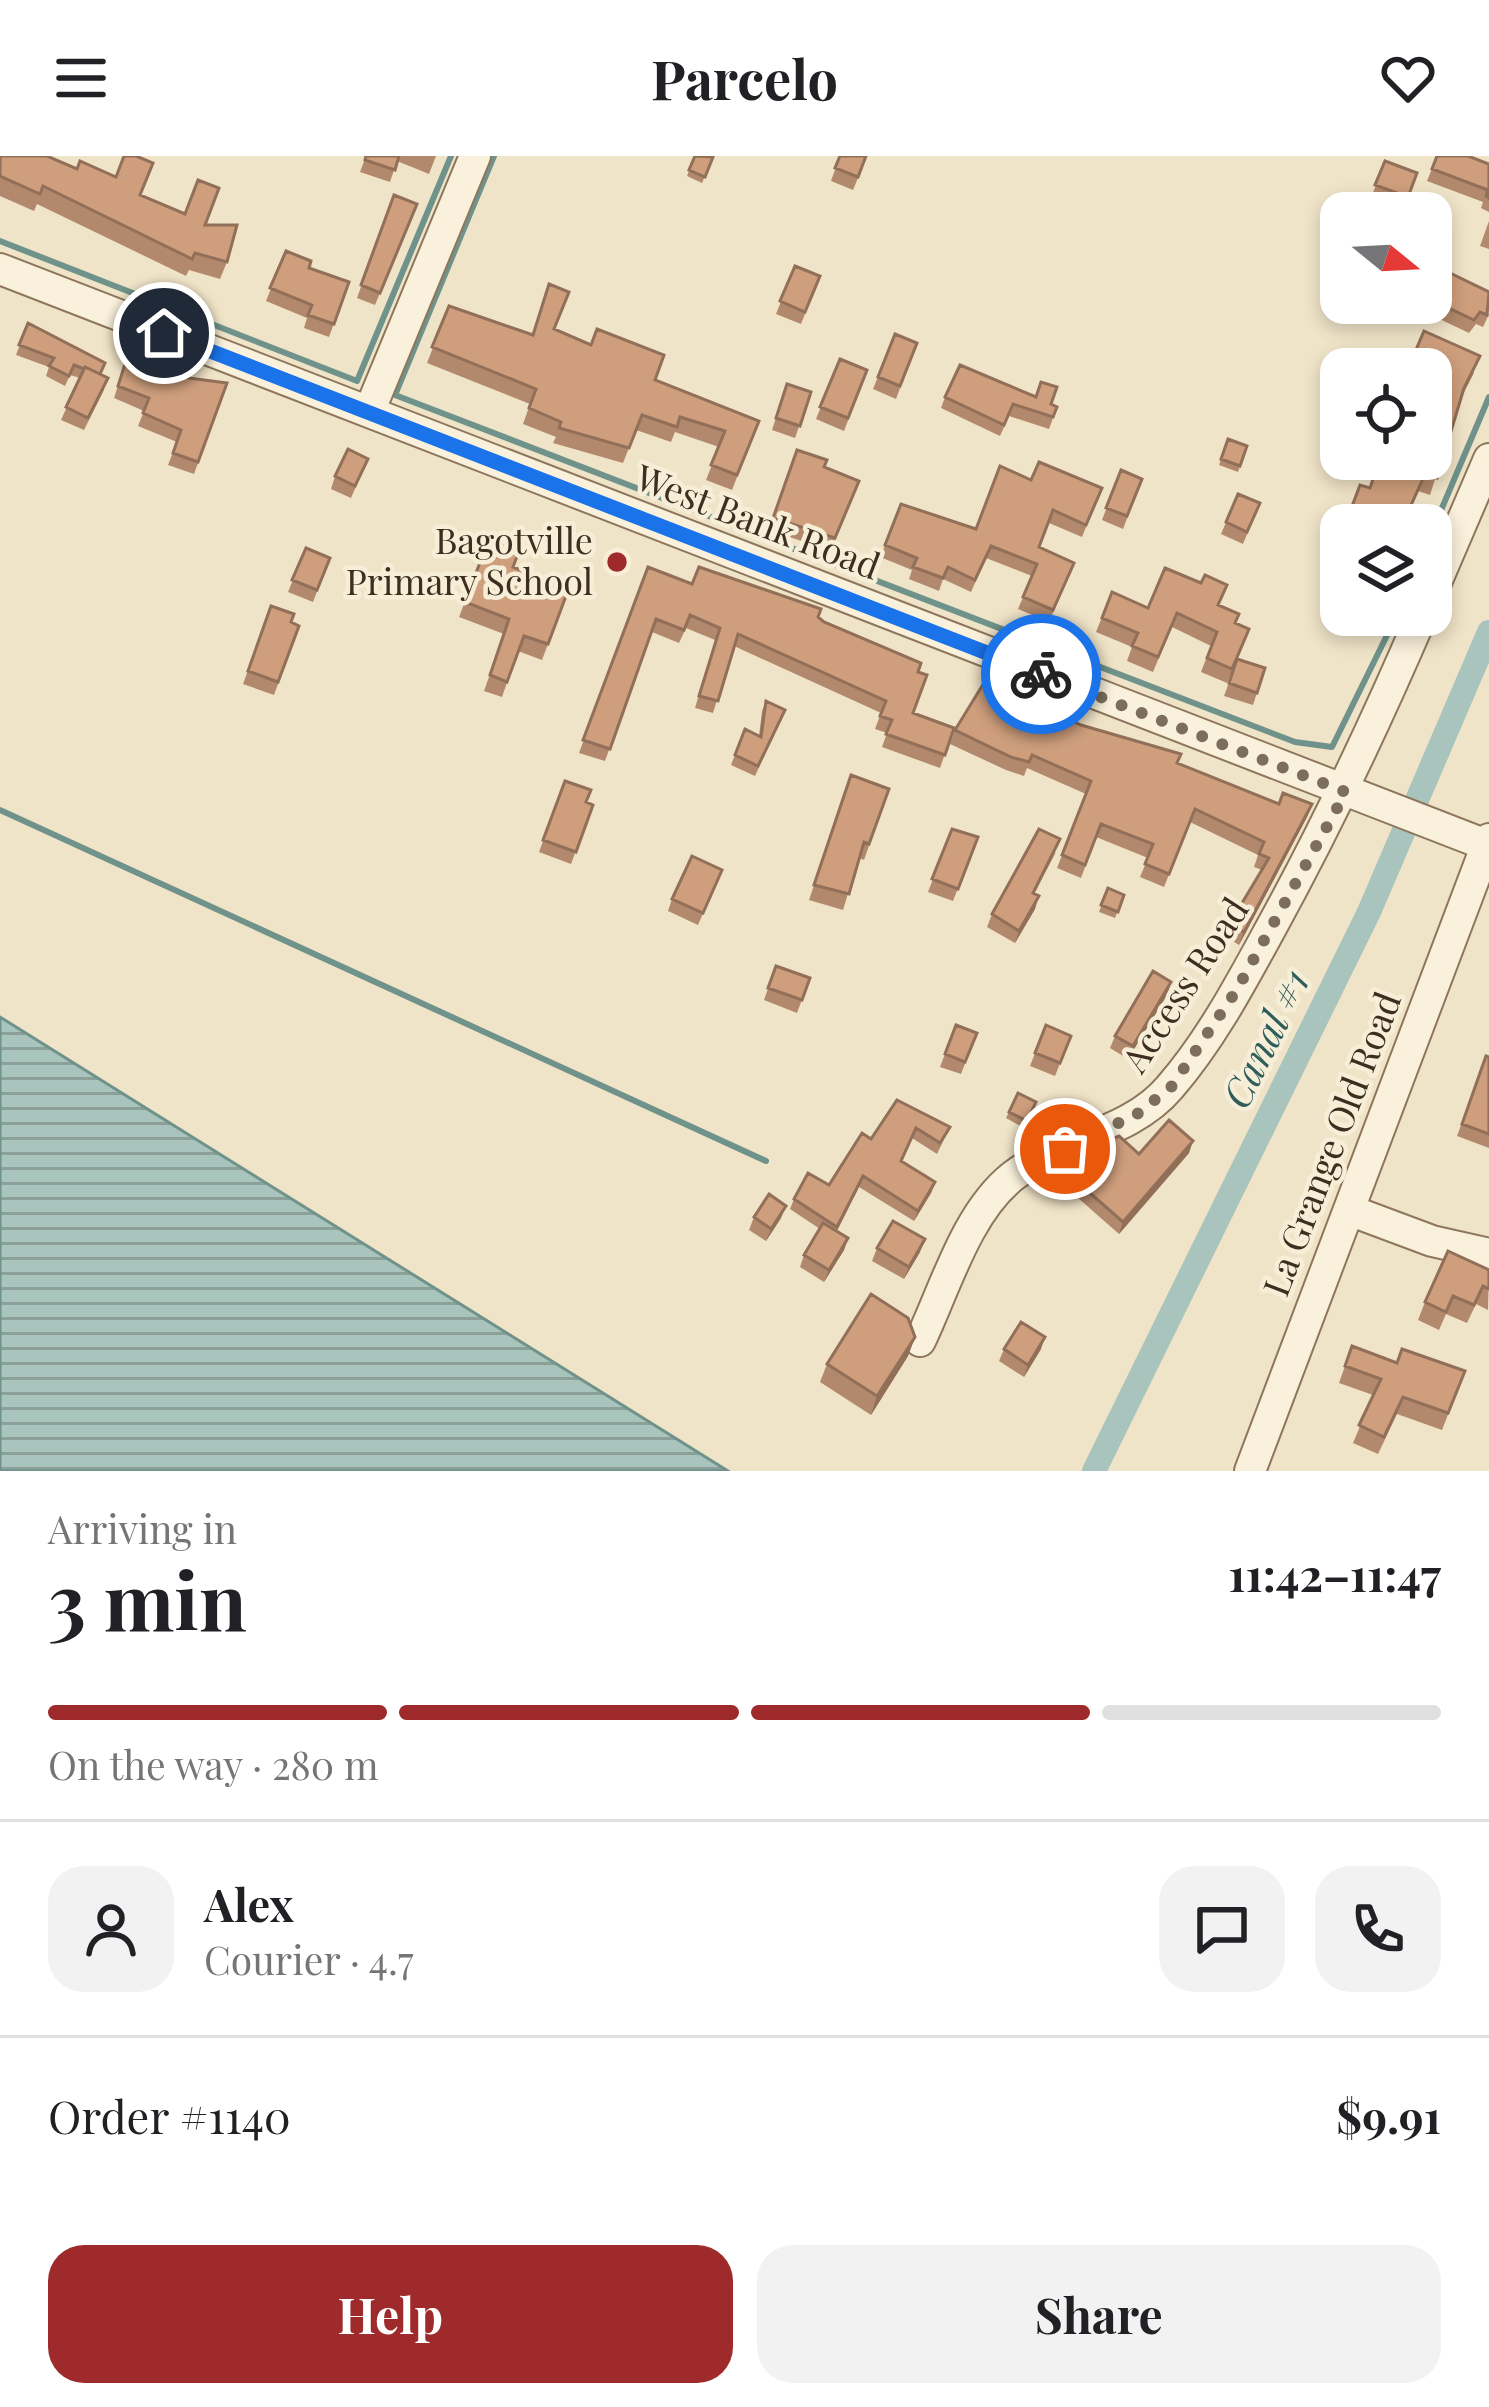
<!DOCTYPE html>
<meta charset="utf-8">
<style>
:root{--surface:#fff;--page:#f2f2f2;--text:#202124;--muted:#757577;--line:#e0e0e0;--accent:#9e2a2b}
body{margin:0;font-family:"Playfair Display",serif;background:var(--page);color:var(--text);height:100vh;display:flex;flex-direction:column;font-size:45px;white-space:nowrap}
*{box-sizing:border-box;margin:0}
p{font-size:39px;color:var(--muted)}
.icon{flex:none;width:66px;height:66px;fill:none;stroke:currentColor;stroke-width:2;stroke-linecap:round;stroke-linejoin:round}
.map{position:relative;height:1315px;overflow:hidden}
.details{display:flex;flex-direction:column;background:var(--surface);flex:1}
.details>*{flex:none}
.needle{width:78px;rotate:108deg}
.tools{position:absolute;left:1320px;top:36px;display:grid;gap:24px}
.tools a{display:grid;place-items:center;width:132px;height:132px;border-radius:24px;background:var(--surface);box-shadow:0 6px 18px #0003;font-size:60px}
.pin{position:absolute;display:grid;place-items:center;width:102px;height:102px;color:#fff;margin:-51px;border:6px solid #fff;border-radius:50%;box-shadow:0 3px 12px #0007}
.courier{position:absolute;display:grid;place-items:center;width:120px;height:120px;margin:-60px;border:9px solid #1a73e8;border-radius:50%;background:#fff;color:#222;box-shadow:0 3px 15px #0007}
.summary em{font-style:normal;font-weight:700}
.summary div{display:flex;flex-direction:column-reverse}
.summary{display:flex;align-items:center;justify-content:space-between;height:204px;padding:0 48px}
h1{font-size:78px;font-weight:700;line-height:90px}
.bar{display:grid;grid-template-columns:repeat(4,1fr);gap:18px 12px;align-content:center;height:144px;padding:0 48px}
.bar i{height:15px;border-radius:9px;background:var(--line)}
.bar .current{background:var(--accent)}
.bar p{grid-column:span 4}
.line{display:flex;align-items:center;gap:30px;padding:0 48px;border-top:3px solid var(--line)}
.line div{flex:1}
.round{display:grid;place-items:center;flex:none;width:126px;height:126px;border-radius:36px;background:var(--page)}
.cta{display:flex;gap:24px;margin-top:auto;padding:24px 48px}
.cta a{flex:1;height:138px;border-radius:36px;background:var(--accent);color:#fff;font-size:48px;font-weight:700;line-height:138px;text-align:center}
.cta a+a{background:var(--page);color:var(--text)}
header{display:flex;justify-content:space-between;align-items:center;height:156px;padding:0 48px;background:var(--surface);font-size:54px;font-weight:700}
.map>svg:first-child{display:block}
.water{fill:url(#water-rules);stroke:#6f938a;stroke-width:3}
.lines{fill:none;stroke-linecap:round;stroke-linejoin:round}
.stream{stroke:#6f938a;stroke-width:6}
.canal{stroke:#a9c4bc;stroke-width:24}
.minor-casing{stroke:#8d765c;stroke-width:34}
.minor{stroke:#faf1dc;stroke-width:30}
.wall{fill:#b2896c}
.shaded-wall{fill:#916f58}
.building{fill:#cf9f7d;stroke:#916f58;stroke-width:3}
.done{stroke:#7c6e5b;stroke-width:12;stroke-dasharray:0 21.6}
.route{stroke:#1a73e8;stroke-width:15}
.poi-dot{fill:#9e2a2b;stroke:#f7eed8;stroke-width:4.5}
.labels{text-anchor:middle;stroke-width:9;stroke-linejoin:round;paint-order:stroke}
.street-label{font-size:36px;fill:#3d2e20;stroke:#f7eed8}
.poi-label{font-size:36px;fill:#3d2e20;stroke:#f7eed8;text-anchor:end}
.water-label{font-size:39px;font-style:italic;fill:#2f5d5a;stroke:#f7eed8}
</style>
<header><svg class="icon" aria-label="menu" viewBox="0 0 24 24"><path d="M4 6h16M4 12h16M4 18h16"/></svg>Parcelo<svg class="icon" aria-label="heart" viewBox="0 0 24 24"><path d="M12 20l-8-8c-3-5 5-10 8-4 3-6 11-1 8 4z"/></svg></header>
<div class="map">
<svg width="1489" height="1315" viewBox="0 0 1489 1315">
<defs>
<pattern id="water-rules" width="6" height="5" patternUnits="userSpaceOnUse" patternTransform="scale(3)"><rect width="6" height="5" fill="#a9c4bc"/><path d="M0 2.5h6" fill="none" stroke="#8ba098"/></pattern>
</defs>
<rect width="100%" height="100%" fill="#f0e4c8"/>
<path class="water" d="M 0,861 L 728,1315 L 0,1315 Z"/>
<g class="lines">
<path class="stream" d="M 494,0 L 395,239 L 1295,586 L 1332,591 L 1397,459
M 0,85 L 357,225 L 451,0
M 1431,378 L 1489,241
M 0,654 L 766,1005"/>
<path class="canal" d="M 1094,1315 L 1369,756 L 1489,476"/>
<g class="minor-casing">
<path id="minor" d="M 0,113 L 1489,690
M 369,256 L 475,0
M 1431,438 L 1489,303
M 1349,1054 L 1432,1085 L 1489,1098
M 920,1185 C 945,1133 966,1057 1013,1020 C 1060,984 1131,978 1170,931 C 1211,884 1242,825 1272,770 C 1328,668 1376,566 1422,459
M 1250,1315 L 1489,683"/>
</g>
<use href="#minor" class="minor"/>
</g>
<path class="wall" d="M 0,0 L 141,39 L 205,69 L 227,106 L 220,123 L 189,114 L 186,120 L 37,48 L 34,55 L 0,40 Z
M 366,0 L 436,0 L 429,18 L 397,5 L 390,26 L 360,16 Z
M 695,0 L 713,1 L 702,27 L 687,20 Z
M 840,0 L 867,0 L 853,34 L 831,25 Z
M 1437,0 L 1489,8 L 1489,56 L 1481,52 L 1483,46 L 1427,25 Z
M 1385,5 L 1417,17 L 1403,54 L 1371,42 Z
M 394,39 L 417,48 L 375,149 L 357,142 Z
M 1489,65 L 1489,93 L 1480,90 Z
M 286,95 L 309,112 L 349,126 L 329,181 L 304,172 L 307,162 L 266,145 Z
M 795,110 L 820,120 L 801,168 L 776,158 Z
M 1434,145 L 1489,158 L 1483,171 L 1476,168 L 1469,177 L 1429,158 Z
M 449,150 L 532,179 L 554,173 L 655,224 L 759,265 L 732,334 L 706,324 L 719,291 L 675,276 L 671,286 L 636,274 L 623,307 L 553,287 L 556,281 L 523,268 L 530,248 L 427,207 Z
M 28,167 L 101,218 L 104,234 L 84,274 L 61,264 L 80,222 L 70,219 L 65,230 L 46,220 L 49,211 L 16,199 Z
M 1424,175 L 1474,217 L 1460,244 L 1430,339 L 1418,335 L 1409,357 L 1370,332 L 1431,303 L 1431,213 L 1408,213 Z
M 895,178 L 917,187 L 896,243 L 873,233 Z
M 840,203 L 867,214 L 844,275 L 816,263 Z
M 125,208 L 159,219 L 227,227 L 194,318 L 168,309 L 177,286 L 138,270 L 144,255 L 114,242 Z
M 787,228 L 811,236 L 795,282 L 772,274 Z
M 945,241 L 1051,248 L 1057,251 L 1049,273 L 1009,260 L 1000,280 L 941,252 Z
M 1228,283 L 1247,290 L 1238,316 L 1219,309 Z
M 797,294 L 824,311 L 859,325 L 831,395 L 769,374 Z
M 368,303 L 351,342 L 331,333 L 335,320 Z
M 1121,314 L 1142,323 L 1123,373 L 1102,364 Z
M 1031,324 L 1102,332 L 1082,381 L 1049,367 L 1039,391 L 1074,407 L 1049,466 L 1018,453 L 1032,420 L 986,402 L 971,436 L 943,423 L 939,435 L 909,423 L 912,414 L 880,401 L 885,389 L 976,373 Z
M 1238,338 L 1260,347 L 1243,388 L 1221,378 Z
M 1341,379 L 1341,410 L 1330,407 Z
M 489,383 L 513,411 L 569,432 L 542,504 L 518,495 L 502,541 L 484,535 L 504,478 L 459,461 Z
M 306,392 L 330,402 L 313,446 L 288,436 Z
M 648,411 L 692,428 L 818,461 L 824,466 L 918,516 L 913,557 L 954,572 L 940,612 L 882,591 L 887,577 L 875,573 L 881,557 L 734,490 L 713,557 L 695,552 L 715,484 L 686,472 L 679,487 L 652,476 L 605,605 L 579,597 Z
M 1112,436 L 1148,452 L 1219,449 L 1235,467 L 1237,503 L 1265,512 L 1253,549 L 1224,540 L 1237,504 L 1227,527 L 1201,516 L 1211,490 L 1172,471 L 1153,516 L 1127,505 L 1132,491 L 1096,476 Z
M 271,450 L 291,466 L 299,470 L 274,539 L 243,528 Z
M 1005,526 L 1003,533 L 1081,569 L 1279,648 L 1312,648 L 1307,661 L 1239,789 L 1225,780 L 1230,767 L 1262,714 L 1254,711 L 1258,699 L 1190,666 L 1164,731 L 1140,721 L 1148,702 L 1096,681 L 1081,722 L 1057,712 L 1086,638 L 1027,612 L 1024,620 L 1006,614 L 950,588 L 955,574 Z
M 766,545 L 785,554 L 755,620 L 731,609 L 745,573 L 759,580 L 762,555 Z
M 851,619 L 889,633 L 864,704 L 859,702 L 843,754 L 809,744 Z
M 565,625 L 586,646 L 593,649 L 571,708 L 539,696 Z
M 952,673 L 978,681 L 953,745 L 928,736 Z
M 1056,696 L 1034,738 L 1035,753 L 1015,787 L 987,771 L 992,758 Z
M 722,714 L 698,769 L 668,755 L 672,743 Z
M 1108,732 L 1124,739 L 1115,762 L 1099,756 Z
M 776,810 L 810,822 L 797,857 L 764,844 Z
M 1171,826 L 1167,839 L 1128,903 L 1110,892 L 1115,880 Z
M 956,869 L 977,877 L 961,918 L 940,911 Z
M 1046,869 L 1071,880 L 1055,920 L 1030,910 Z
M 1486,900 L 1489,901 L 1489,992 L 1457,980 Z
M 897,944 L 950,971 L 937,998 L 912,982 L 902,1005 L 935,1026 L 931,1037 L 914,1065 L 859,1031 L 837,1075 L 848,1082 L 844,1094 L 824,1126 L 800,1111 L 804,1099 L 820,1073 L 790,1053 L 794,1043 L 829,1029 L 871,983 Z
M 1034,952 L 1024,972 L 1006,962 L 1009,956 Z
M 1189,997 L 1119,1078 L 1061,1027 L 1065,1015 L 1139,998 Z
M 754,1061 L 781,1062 L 766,1085 L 749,1074 Z
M 877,1092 L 920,1096 L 904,1123 L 872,1105 Z
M 1489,1114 L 1488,1154 L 1476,1148 L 1467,1167 L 1446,1158 L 1439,1174 L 1418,1164 L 1425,1146 Z
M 915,1181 L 908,1200 L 871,1259 L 820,1226 L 827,1208 Z
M 1352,1190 L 1397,1207 L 1465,1215 L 1442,1274 L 1397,1258 L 1378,1298 L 1353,1287 L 1373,1239 L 1339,1227 Z
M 1004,1193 L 1041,1193 L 1024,1221 L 999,1205 Z"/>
<path class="shaded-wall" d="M 1312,648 L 1307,661 L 1239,789 L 1244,776 Z
M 1039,740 L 1035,753 L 1015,787 L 1019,775 Z
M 1171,826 L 1167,839 L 1128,903 L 1133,890 Z
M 1193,985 L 1189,997 L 1119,1078 L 1123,1066 Z
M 935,1026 L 931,1037 L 914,1065 L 918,1055 Z
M 786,1050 L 781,1062 L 766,1085 L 771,1073 Z
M 848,1082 L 844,1094 L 824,1126 L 829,1114 Z
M 925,1083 L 920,1096 L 904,1123 L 909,1111 Z
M 915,1181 L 908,1200 L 871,1259 L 877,1240 Z
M 1045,1181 L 1041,1193 L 1024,1221 L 1028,1209 Z"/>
<path class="building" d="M 0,0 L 47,0 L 77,13 L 80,5 L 116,21 L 124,0 L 136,0 L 153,7 L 140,39 L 185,58 L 198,24 L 219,32 L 205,69 L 237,69 L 227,106 L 195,97 L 192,103 L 43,30 L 40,38 L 0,20 Z
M 366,0 L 399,0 L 395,14 L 365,4 Z
M 695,0 L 713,1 L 705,21 L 689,14 Z
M 840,0 L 866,0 L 858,21 L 835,12 Z
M 1437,0 L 1468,0 L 1489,8 L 1489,42 L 1486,40 L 1488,34 L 1432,13 Z
M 1385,5 L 1417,17 L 1408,41 L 1375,29 Z
M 394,39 L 417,48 L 380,137 L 361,129 Z
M 286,95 L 311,105 L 309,112 L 349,126 L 334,168 L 308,159 L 312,149 L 270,132 Z
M 795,110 L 820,120 L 805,156 L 780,145 Z
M 1448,116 L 1489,136 L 1487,159 L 1480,156 L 1474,164 L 1434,145 Z
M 549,128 L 569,136 L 554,173 L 591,189 L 597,173 L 664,199 L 655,224 L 759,265 L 737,319 L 711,309 L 725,275 L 680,261 L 677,271 L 642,259 L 629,292 L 559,272 L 561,266 L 529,252 L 536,233 L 432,191 L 449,150 L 533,179 Z
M 28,167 L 105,207 L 100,218 L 85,211 L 84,213 L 74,209 L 69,220 L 49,210 L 54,202 L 19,189 Z
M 1424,175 L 1480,200 L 1464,232 L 1437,322 L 1425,318 L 1408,356 L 1417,360 L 1413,369 L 1345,369 L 1360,329 L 1370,332 L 1380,303 L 1431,303 L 1431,213 L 1421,213 L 1410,208 Z
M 895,178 L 917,187 L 900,230 L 878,221 Z
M 840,203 L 867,214 L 848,262 L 820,251 Z
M 125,208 L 159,219 L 162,211 L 189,222 L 227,227 L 198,306 L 173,297 L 181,274 L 143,257 L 149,242 L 118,230 Z
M 960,209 L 1036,241 L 1041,226 L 1057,231 L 1051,248 L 1057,251 L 1053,261 L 1013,248 L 1004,269 L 945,241 Z
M 85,211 L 108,222 L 88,262 L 66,251 Z
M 787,228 L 811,236 L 800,270 L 776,262 Z
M 1228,283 L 1247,290 L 1240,310 L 1221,303 Z
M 348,293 L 368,303 L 355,330 L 335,320 Z
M 797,294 L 827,304 L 824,311 L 859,325 L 835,382 L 773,362 Z
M 1039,306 L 1102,332 L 1086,369 L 1053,354 L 1039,391 L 1074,407 L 1053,454 L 1023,441 L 1037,408 L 991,390 L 975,424 L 948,411 L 943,422 L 913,411 L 917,402 L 885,389 L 901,348 L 976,373 L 1000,310 L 1031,324 Z
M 1121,314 L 1142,323 L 1127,360 L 1106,352 Z
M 1238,338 L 1260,347 L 1247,376 L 1226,366 Z
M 489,383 L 519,395 L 513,411 L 569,432 L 548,488 L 524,480 L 507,526 L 490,519 L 509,463 L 465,446 Z
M 306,392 L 330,402 L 317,434 L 292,424 Z
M 648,411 L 692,428 L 699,411 L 821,453 L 818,461 L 824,466 L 921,507 L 918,516 L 927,519 L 913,557 L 954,572 L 945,599 L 886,578 L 892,564 L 880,560 L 886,545 L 738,478 L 718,545 L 699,540 L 720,472 L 690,459 L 684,474 L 656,463 L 610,593 L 583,584 Z
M 1165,412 L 1201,427 L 1205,419 L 1227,429 L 1218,449 L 1239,458 L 1235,467 L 1249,473 L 1232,513 L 1207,502 L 1217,476 L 1177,457 L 1158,501 L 1132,490 L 1138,477 L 1102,462 L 1112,436 L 1148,452 Z
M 271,450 L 294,458 L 291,466 L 299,470 L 278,526 L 248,515 Z
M 1237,503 L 1265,512 L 1257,537 L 1229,527 Z
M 990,517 L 1005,526 L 1002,532 L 1081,569 L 1181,598 L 1177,607 L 1279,648 L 1283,637 L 1312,648 L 1244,776 L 1230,767 L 1269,702 L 1259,698 L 1264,686 L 1195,653 L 1169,718 L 1145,708 L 1153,688 L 1101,668 L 1085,709 L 1062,699 L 1091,625 L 1032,599 L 1029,606 L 1011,601 L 955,574 Z
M 766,545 L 785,554 L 758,610 L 735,599 L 745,573 L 761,581 Z
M 851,619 L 889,633 L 869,688 L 864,686 L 849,738 L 814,729 Z
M 565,625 L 591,634 L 586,646 L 593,649 L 576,696 L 543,684 Z
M 952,673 L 978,681 L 958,733 L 932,723 Z
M 1039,673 L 1060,683 L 1033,737 L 1039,740 L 1019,775 L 992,758 Z
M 692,700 L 722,714 L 703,757 L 672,743 Z
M 1108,732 L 1124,739 L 1118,756 L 1101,749 Z
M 776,810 L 810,822 L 802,844 L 768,832 Z
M 1153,815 L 1171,826 L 1133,890 L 1115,880 Z
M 956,869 L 977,877 L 965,906 L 945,898 Z
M 1046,869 L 1071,880 L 1060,907 L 1035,897 Z
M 1486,900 L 1489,901 L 1489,978 L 1462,968 Z
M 1018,937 L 1036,946 L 1027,965 L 1009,956 Z
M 897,944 L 950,971 L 940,987 L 916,972 L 901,1005 L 935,1026 L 918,1055 L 863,1020 L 837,1071 L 794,1043 L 808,1017 L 829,1029 L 862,977 L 871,983 Z
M 1169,964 L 1193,985 L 1123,1066 L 1065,1015 L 1082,995 L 1119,980 L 1139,998 Z
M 769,1038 L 786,1050 L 771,1073 L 754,1061 Z
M 893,1065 L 925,1083 L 909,1111 L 877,1092 Z
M 823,1067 L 848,1082 L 829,1114 L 804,1099 Z
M 1448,1095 L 1489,1114 L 1489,1133 L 1483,1130 L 1474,1149 L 1453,1140 L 1446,1156 L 1425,1146 Z
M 871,1138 L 908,1162 L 915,1181 L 877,1240 L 827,1208 Z
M 1021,1166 L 1045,1181 L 1028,1209 L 1004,1193 Z
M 1352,1190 L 1397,1207 L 1402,1193 L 1465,1215 L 1448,1257 L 1403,1241 L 1384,1281 L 1359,1269 L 1381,1223 L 1345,1210 Z"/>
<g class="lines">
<path class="done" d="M 1041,518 L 1346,636 L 1236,835 L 1172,930 L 1137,958 L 1065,993"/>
<path class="route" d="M 164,177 L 1041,518"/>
</g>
<circle class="poi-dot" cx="617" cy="406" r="12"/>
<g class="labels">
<g class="street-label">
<text transform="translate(758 366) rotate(21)" y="13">West Bank Road</text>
<text transform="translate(1185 829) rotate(-57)" y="13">Access Road</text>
<text transform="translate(1332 988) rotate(-69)" y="13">La Grange Old Road</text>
</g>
<g class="poi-label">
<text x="593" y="398">Bagotville<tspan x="593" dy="41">Primary School</tspan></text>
</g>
<g class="water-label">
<text transform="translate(1266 883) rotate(-64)" y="14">Canal #1</text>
</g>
</g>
</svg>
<div class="tools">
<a><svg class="needle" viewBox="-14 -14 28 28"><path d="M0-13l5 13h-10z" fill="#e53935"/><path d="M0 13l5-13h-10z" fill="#757577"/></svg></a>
<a><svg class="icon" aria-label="locate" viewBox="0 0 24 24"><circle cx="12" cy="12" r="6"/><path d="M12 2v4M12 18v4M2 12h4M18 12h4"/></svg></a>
<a><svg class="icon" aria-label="layers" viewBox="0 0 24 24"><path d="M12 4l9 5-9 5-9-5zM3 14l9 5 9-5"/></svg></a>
</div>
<div class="pin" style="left:1065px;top:993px;background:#ea580c"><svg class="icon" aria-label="bag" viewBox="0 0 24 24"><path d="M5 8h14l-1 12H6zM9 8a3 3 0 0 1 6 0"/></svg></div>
<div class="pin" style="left:164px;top:177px;background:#1f2937"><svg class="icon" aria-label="home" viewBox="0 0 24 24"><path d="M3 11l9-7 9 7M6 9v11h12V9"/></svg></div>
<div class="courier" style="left:1041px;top:518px"><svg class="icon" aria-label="bike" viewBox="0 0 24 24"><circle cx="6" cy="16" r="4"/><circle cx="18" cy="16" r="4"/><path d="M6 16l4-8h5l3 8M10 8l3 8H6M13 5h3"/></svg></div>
</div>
<section class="details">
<div class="summary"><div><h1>3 min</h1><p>Arriving in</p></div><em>11:42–11:47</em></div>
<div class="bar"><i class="current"></i><i class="current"></i><i class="current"></i><i></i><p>On the way · 280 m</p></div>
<div class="line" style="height:216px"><a class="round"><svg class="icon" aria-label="person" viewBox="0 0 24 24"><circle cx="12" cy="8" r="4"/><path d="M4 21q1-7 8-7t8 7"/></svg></a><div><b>Alex</b><p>Courier · 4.7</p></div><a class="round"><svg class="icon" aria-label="chat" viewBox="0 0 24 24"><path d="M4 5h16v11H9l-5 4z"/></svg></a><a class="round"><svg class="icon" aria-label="phone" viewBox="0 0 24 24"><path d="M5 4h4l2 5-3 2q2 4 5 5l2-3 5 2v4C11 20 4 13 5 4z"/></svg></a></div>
<div class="line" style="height:156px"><div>Order #1140</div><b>$9.91</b></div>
<div class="cta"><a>Help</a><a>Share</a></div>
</section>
